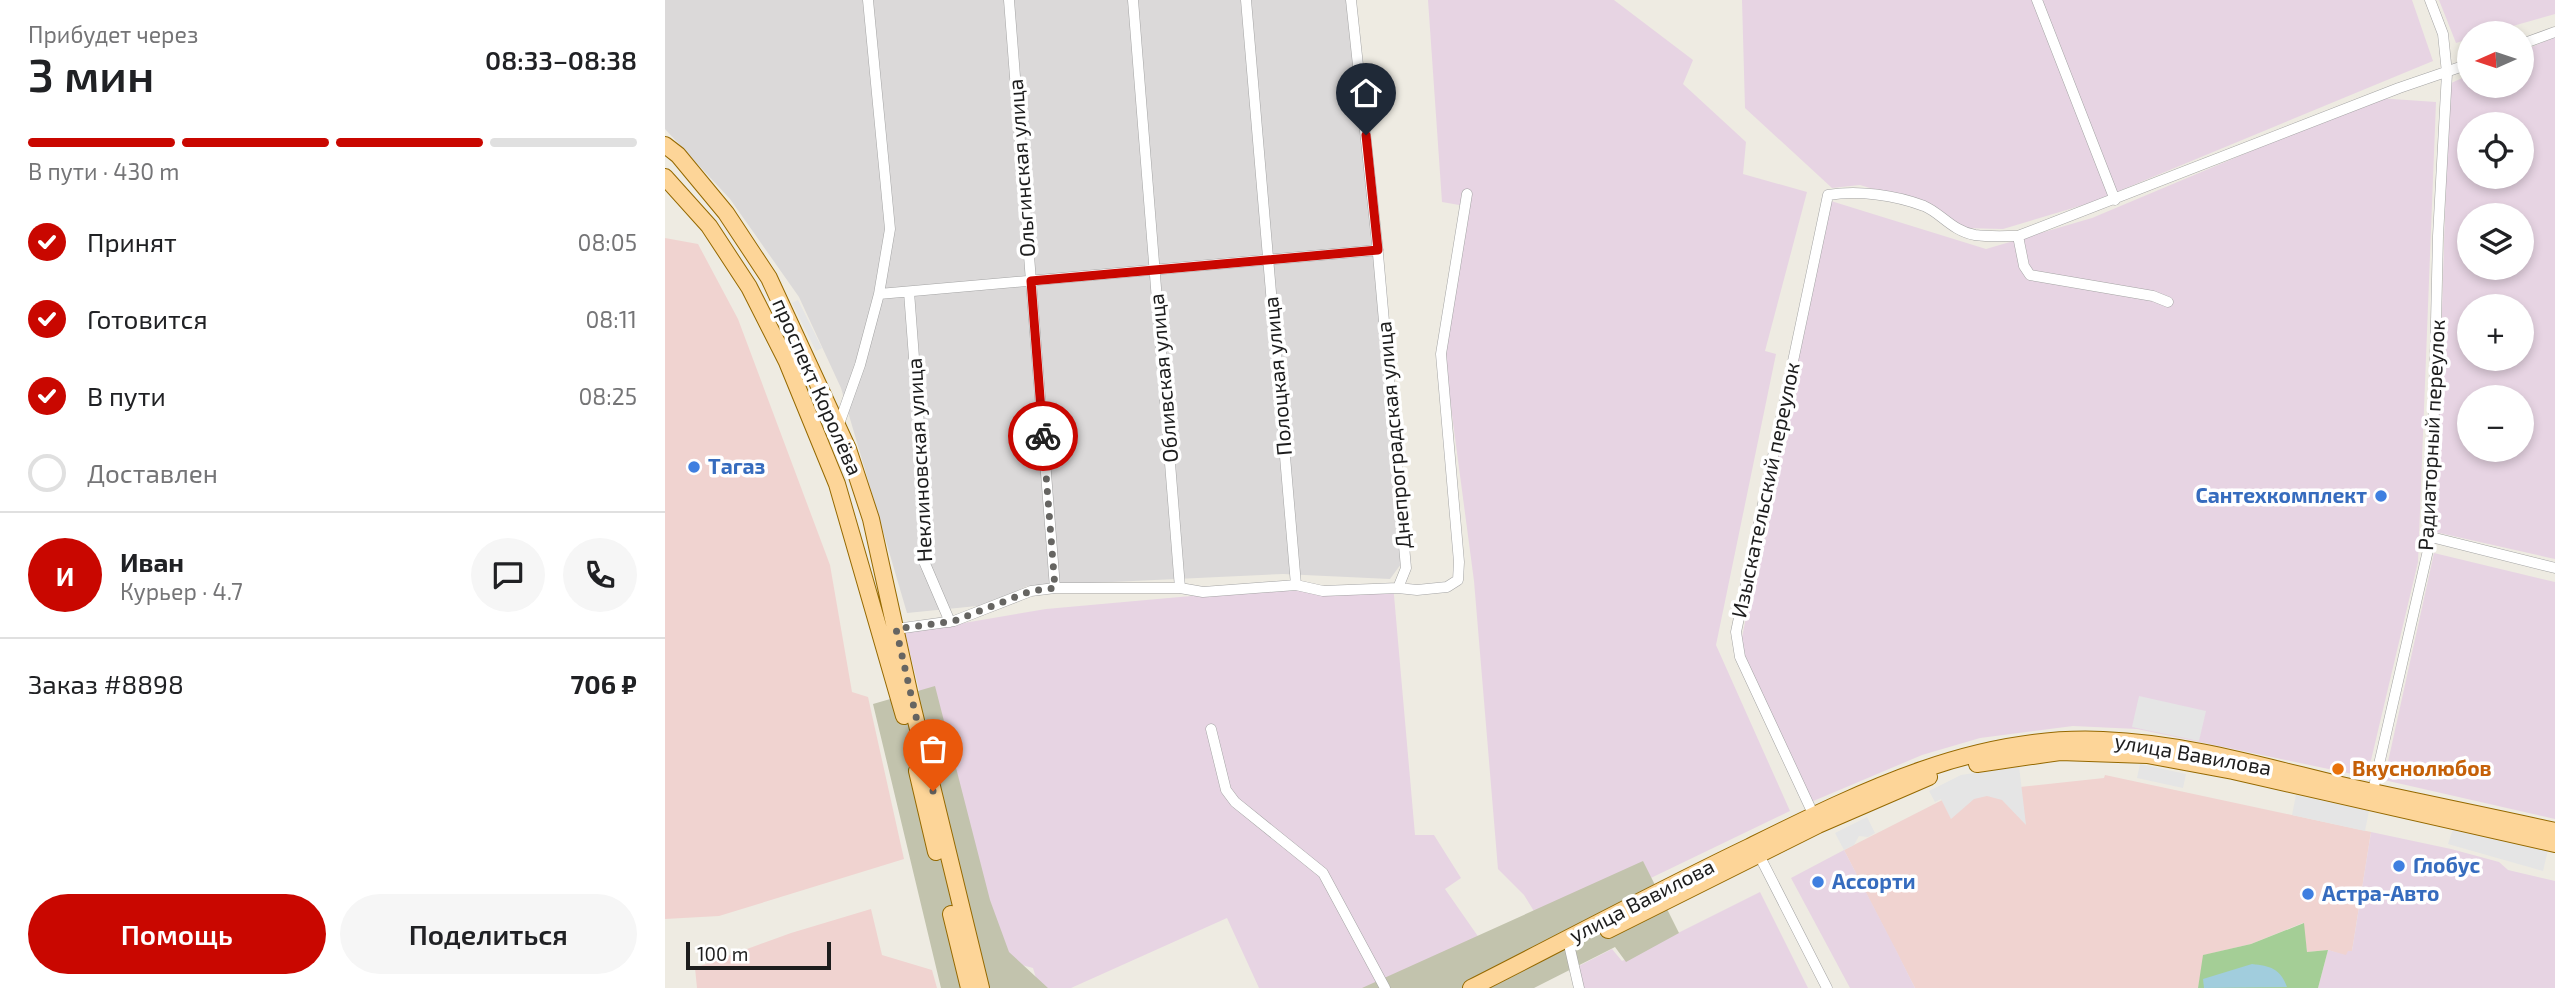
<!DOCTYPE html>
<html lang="ru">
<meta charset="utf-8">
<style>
:root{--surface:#fff;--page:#f6f6f6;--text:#202124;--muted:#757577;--line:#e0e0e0;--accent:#c90700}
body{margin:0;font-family:"Exo 2",sans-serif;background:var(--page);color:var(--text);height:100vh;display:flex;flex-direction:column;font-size:26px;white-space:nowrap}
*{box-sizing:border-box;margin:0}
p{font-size:23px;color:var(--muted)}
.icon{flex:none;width:38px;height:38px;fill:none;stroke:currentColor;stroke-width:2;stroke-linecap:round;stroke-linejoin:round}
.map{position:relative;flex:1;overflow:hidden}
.panel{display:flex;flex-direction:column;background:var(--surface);width:665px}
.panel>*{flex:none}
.needle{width:46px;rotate:267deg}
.fabs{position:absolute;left:1792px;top:21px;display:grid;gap:14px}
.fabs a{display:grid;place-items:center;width:77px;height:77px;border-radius:50%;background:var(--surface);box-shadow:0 4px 10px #0003;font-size:35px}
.scale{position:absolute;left:21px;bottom:18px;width:145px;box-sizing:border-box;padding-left:7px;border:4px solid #1d1d1d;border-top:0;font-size:19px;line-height:24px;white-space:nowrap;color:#1d1d1d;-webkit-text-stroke:5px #fff;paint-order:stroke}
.pin{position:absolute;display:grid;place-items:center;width:60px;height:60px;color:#fff;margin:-72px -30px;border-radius:50% 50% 50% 0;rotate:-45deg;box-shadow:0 0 7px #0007}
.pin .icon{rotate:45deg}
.courier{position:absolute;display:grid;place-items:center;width:70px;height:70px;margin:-35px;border:5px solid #c90700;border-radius:50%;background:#fff;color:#222;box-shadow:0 2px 9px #0007}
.head em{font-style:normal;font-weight:600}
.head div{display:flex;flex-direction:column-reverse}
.head{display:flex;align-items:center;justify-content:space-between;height:119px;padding:0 28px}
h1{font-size:46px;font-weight:600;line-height:52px}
.bar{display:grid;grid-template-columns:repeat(4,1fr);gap:10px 7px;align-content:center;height:84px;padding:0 28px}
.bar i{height:9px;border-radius:5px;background:var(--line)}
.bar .on{background:var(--accent)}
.bar p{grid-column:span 4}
.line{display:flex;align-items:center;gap:18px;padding:0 28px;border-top:2px solid var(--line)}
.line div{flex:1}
.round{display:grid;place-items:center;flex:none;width:74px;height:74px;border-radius:37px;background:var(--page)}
ol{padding:0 28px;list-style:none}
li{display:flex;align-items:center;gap:21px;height:77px}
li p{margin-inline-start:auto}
li .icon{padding:7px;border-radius:50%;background:var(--accent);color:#fff;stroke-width:4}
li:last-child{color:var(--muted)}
li i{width:38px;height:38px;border:4px solid var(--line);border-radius:50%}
.action{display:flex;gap:14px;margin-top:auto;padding:14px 28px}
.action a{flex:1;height:80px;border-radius:42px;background:var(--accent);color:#fff;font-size:28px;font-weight:600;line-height:80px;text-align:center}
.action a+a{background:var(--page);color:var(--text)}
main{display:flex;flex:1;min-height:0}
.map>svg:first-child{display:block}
.residential{fill:#dbd9d9}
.commercial{fill:#f0d3d0}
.industrial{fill:#e7d4e3;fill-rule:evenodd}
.construction{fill:#c2c3ad}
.forest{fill:#a4ce96}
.parking{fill:#e5e5e5}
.water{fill:#a1cddd}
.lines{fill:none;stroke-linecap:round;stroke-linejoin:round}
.street-casing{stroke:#a4a4a4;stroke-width:11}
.primary-casing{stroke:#956900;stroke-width:18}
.street{stroke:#fff;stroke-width:10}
.primary{stroke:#fdd598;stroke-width:16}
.done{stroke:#666562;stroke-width:7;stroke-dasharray:0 12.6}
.route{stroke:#c90700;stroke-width:9}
.shop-dot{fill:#3f7fe0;stroke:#fff;stroke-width:2.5}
.food-dot{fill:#e8710a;stroke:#fff;stroke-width:2.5}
.labels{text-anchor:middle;stroke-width:7;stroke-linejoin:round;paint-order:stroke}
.street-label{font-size:21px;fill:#1d1d1d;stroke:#fff}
.shop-label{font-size:21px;font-weight:bold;fill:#366cbe;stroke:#fff;text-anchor:start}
.food-label{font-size:21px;font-weight:bold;fill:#c56008;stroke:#fff;text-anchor:start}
</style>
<main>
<section class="panel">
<div class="head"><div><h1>3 мин</h1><p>Прибудет через</p></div><em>08:33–08:38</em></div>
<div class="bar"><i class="on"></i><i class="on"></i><i class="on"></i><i></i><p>В пути · 430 m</p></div>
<ol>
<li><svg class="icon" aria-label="check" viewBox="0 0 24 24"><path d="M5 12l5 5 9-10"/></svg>Принят<p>08:05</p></li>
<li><svg class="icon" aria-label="check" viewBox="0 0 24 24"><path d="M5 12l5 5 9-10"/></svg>Готовится<p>08:11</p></li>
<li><svg class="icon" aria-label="check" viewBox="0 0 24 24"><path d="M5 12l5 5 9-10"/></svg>В пути<p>08:25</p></li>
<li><i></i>Доставлен</li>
</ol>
<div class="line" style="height:126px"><b class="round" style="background:var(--accent);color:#fff">И</b><div><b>Иван</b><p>Курьер · 4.7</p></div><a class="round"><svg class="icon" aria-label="chat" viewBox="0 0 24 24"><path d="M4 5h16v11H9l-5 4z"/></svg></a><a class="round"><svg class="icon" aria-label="phone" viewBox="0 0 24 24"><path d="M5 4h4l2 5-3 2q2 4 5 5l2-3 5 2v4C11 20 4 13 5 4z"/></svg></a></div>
<div class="line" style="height:91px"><div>Заказ #8898</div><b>706 ₽</b></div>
<div class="action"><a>Помощь</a><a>Поделиться</a></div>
</section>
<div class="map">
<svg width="1890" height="988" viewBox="0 0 1890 988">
<rect width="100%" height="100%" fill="#eeebe2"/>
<path class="residential" d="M 0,0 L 686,0 L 736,564 L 725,579 L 618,574 L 362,586 L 322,605 L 242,613 L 176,388 L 134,297 L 65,199 L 0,129 Z"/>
<path class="commercial" d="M 0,238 L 33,244 L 73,319 L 165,565 L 187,692 L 203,697 L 239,859 L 54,916 L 0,919 Z
M 1440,775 L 1706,832 L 1687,951 L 1681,956 L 1663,950 L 1642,952 L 1638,923 L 1586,944 L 1539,955 L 1533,988 L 1250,988 L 1179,850 L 1289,794 L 1439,778 Z
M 206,909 L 217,955 L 267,970 L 272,988 L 32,988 L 30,968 L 126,933 Z"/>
<path class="industrial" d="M 763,0 L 949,0 L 1028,60 L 1018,84 L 1081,142 L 1078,174 L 1142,192 L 1100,351 L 1111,354 L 1051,645 L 1125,811 L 880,929 L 859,895 L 833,869 L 809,581 L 778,347 L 800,206 L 777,202 Z
M 1077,0 L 1747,0 L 1768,61 L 1425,203 L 1338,229 L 1298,228 L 1254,203 L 1195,185 L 1167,188 L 1080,108 Z
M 1774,0 L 1890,0 L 1890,14 L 1823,33 L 1804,33 L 1804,39 L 1791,43 Z
M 1890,37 L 1890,559 L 1770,532 L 1784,84 L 1804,75 L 1804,86 L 1857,86 L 1857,51 ZM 1804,124 L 1857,124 L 1857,177 L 1804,177 ZM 1804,215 L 1857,215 L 1857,268 L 1804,268 ZM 1804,306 L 1857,306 L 1857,359 L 1804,359 ZM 1804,397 L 1857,397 L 1857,450 L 1804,450 Z
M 1712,98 L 1771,102 L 1753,562 L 1702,777 L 1472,729 L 1408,726 L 1315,738 L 1257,755 L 1146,802 L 1075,647 L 1166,201 L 1321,249 L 1427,218 Z
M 1769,553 L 1890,582 L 1890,819 L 1719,780 Z
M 728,584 L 750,835 L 769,835 L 796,878 L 780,889 L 826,955 L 766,988 L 594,988 L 562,918 L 406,988 L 374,988 L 368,968 L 349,963 L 322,964 L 240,633 L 381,609 L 616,588 Z
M 1706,832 L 1786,849 L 1834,862 L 1843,870 L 1890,881 L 1890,988 L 1653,988 L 1663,950 L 1681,955 L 1683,951 L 1687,951 Z
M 1179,850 L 1230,948 L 1250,988 L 1185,988 L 1126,878 Z
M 1095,892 L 1143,988 L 917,988 L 914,966 L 947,949 L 957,961 Z"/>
<path class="construction" d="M 270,686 L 325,900 L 344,952 L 383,988 L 276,988 L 208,704 Z
M 978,861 L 1014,933 L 961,962 L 950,947 L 869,988 L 697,988 Z"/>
<path class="forest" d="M 1639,923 L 1642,952 L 1663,950 L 1653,988 L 1533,988 L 1538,955 L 1586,944 Z"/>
<path class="parking" d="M 133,300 L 157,348 L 151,351 L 127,303 Z
M 1474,696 L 1541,711 L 1534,741 L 1467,727 Z
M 1475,764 L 1521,774 L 1518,788 L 1472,778 Z
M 1354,766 L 1361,825 L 1337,800 L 1322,796 L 1309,799 L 1286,819 L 1276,799 L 1270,802 L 1264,791 L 1296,775 Z
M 1631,795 L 1704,811 L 1700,831 L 1627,815 Z
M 1202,817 L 1210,833 L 1203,837 L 1194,836 L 1189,845 L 1179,850 L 1170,833 Z
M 1788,829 L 1883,850 L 1878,871 L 1783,844 Z"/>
<path class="water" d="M 1587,964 C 1605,966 1615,968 1622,987 L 1539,988 L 1538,979 Z"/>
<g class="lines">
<g class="street-casing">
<path id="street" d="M 344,0 L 390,588
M 468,0 L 515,588
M 581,0 L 631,585
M 686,0 L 712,243 L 741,568 L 733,588
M 1372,0 L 1450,200
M 1857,44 L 1890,32
M 1353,236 L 1359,266 L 1365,275 L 1488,296 L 1503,302
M 244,292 L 261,516 L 258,559 L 285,622
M 214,294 L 713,250
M 174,424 L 195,365 L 214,294 L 225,229 L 203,0
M 1766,537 L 1890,568
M 231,629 L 289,621 L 366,591 L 390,588 L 515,588 L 538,592 L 631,585 L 658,591 L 733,588 L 752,590 L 782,587 L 793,580 L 794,562 L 776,354 L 802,194
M 546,729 L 561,790 L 570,802 L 658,873 L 720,988
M 1707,795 L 1766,537 L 1773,236 L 1782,73 L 1778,34 L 1765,0
M 1150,818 L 1075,657 L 1071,632 L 1163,195 C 1193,190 1230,195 1259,206 C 1276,213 1287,231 1310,235 C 1324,237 1340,236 1353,236 L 1734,88 L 1804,64
M 1094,855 L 1162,988
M 905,949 L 914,988"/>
</g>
<g class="primary-casing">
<path id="primary" d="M 0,145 L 13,155 L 61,213 L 104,278 L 183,449 L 206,519 L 245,696 L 316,988
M 0,177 L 44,226 L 84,287 L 122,362 L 172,484 L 239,716
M 1312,764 L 1395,752 L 1482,755 L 1568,771 L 1890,844
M 252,771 L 271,852
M 286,914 L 304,988
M 943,930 L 1153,825 L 1264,777
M 806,988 C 899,941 990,892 1084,847 C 1195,792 1310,734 1438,740 C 1519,743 1597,766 1676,785 C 1747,801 1819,815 1890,831"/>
</g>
<use href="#street" class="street"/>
<use href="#primary" class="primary"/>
</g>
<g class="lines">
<path class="done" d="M 268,791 L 231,629 L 289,621 L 366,591 L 390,588 L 378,436"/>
<path class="route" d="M 378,436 L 366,281 L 713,250 L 701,135"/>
</g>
<g class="shop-dot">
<circle cx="29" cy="467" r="7"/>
<circle cx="1716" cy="496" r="7"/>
<circle cx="1734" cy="866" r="7"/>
<circle cx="1153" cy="882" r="7"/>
<circle cx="1643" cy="894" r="7"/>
</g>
<circle class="food-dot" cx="1673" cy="769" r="7"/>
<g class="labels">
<g class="street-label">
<text transform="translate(357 168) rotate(-94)" y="7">Ольгинская улица</text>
<text transform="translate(613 376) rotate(-95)" y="7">Полоцкая улица</text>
<text transform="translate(499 378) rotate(-95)" y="7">Обливская улица</text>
<text transform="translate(152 387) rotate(66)" y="7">проспект Королёва</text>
<text transform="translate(729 435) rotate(-95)" y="7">Днепроградская улица</text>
<text transform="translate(1767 435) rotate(-87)" y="7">Радиаторный переулок</text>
<text transform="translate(255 460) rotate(-93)" y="7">Неклиновская улица</text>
<text transform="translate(1101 490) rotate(-78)" y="7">Изыскательский переулок</text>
<text transform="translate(1528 755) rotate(10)" y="7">улица Вавилова</text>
<text transform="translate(977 901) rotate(-27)" y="7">улица Вавилова</text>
</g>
<g class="shop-label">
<text x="43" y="474">Тагаз</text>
<text x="1702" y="503" text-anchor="end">Сантехкомплект</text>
<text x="1748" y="873">Глобус</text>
<text x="1167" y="889">Ассорти</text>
<text x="1657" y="901">Астра-Авто</text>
</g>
<g class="food-label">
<text x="1687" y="776">Вкуснолюбов</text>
</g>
</g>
</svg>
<div class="fabs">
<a><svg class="needle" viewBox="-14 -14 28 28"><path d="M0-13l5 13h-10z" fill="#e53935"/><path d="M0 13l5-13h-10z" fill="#757577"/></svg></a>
<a><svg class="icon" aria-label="locate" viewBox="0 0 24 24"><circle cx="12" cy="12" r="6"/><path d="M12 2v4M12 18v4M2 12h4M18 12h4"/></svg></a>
<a><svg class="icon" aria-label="layers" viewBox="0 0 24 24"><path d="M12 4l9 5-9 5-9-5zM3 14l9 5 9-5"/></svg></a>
<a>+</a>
<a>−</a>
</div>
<div class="scale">100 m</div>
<div class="pin" style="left:268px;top:791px;background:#ea580c"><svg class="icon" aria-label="bag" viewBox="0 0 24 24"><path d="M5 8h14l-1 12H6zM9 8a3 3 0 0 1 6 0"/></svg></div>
<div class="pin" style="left:701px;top:135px;background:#1f2937"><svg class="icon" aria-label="home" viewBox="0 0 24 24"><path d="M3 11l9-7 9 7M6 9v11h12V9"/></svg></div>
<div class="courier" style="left:378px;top:436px"><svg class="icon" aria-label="bike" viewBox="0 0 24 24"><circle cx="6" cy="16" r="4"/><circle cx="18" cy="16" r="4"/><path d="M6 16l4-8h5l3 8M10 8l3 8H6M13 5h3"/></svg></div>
</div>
</main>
